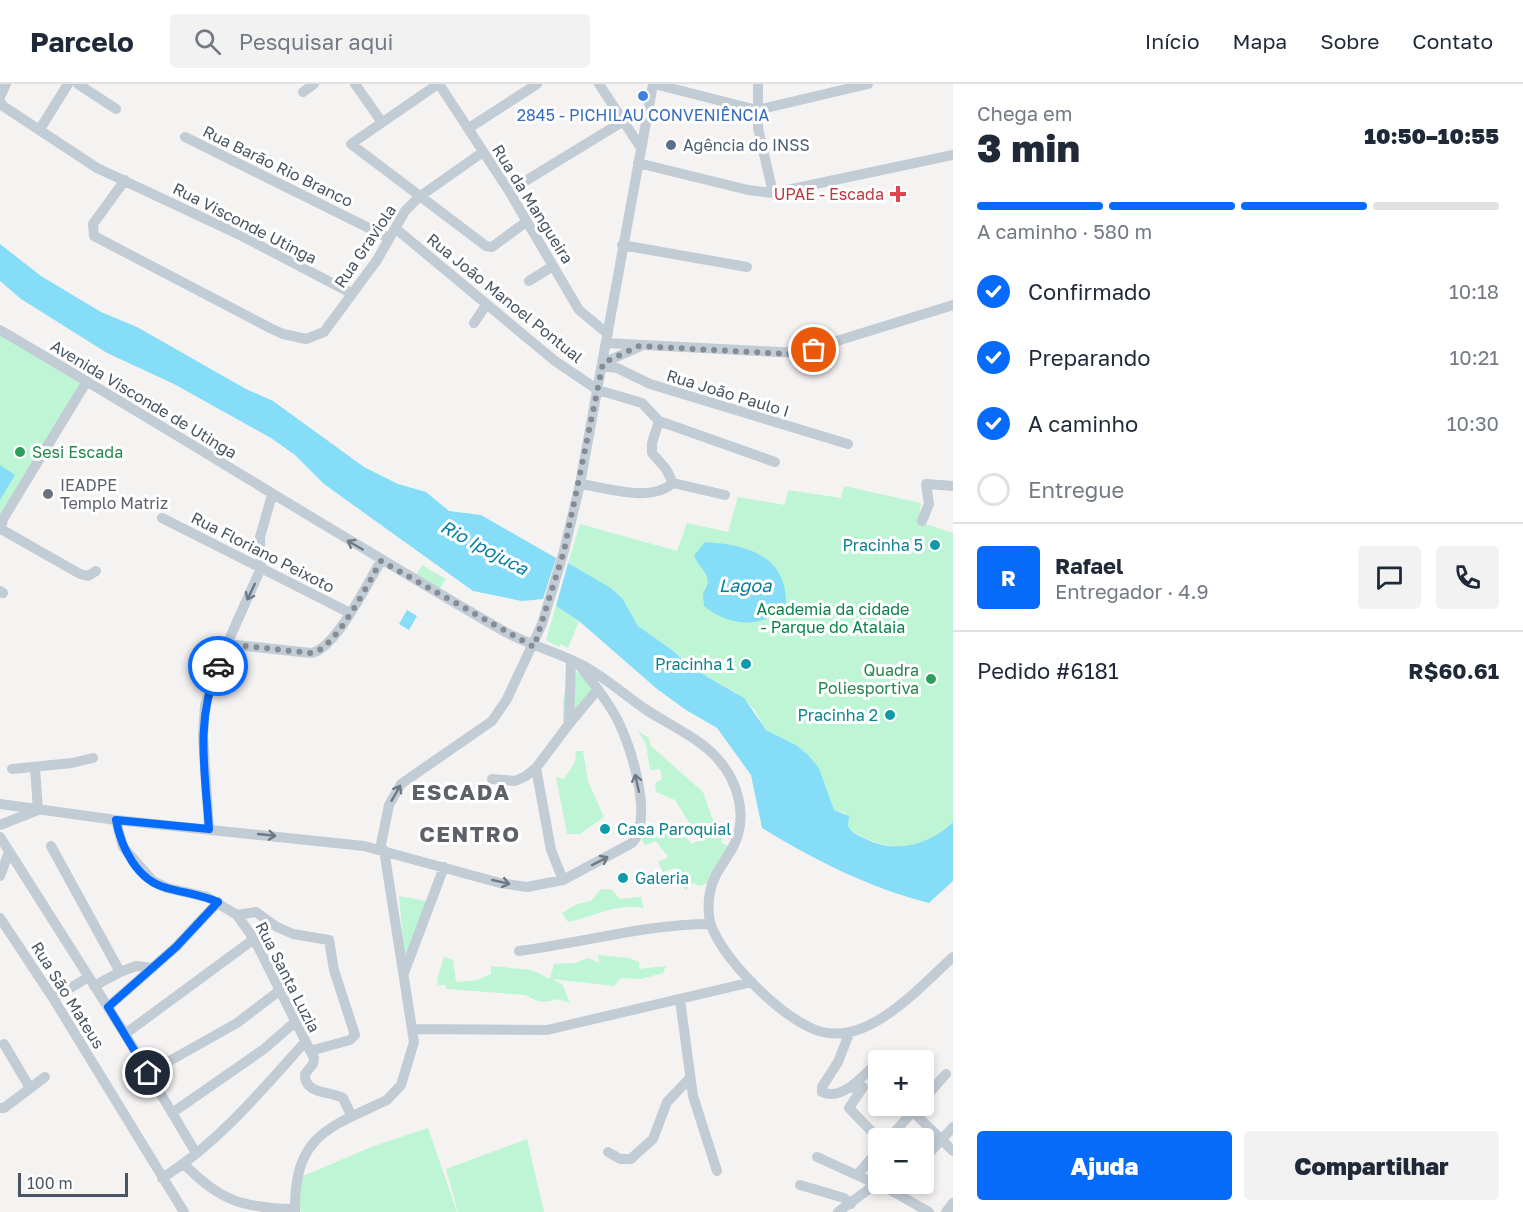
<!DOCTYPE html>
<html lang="pt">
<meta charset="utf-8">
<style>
:root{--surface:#fff;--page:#f2f2f3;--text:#1f2937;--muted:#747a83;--line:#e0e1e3;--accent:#066bfb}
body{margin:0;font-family:"Golos Text",sans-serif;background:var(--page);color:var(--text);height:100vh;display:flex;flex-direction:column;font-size:22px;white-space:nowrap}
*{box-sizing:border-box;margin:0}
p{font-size:20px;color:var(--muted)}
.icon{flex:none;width:33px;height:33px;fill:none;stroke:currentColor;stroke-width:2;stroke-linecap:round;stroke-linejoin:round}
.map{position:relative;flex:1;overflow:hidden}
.details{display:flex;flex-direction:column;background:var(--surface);width:570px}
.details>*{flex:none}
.fabs{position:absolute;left:868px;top:966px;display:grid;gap:12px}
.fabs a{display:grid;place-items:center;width:66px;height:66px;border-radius:6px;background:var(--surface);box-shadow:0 3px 9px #0003;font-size:30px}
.scale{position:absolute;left:18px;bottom:15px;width:110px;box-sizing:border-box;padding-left:6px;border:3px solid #485563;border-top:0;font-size:16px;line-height:21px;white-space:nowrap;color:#485563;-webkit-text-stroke:4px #fff;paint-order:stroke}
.pin{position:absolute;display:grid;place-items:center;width:51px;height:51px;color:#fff;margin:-26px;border:3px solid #fff;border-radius:50%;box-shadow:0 2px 6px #0007}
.courier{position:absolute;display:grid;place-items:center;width:60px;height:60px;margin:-30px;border:4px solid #066bfb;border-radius:50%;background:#fff;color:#222;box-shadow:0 2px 8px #0007}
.head em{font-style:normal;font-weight:800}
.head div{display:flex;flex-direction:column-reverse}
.head{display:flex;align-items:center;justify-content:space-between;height:102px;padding:0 24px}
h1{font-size:39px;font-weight:800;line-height:45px}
.bar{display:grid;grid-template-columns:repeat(4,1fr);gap:9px 6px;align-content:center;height:72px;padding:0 24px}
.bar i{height:8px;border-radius:4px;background:var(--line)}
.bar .current{background:var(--accent)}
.bar p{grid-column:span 4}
.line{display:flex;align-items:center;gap:15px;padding:0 24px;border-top:2px solid var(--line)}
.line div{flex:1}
.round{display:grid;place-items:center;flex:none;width:63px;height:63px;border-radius:6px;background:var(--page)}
ol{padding:0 24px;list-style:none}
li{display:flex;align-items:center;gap:18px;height:66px}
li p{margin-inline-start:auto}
li .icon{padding:6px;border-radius:50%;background:var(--accent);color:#fff;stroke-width:4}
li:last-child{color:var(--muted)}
li i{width:33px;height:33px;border:3px solid var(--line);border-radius:50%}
.button{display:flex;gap:12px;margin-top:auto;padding:12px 24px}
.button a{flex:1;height:69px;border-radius:6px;background:var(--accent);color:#fff;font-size:24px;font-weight:800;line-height:69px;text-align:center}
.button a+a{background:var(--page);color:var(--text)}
header{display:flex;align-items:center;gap:36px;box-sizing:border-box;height:84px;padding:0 30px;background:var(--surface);border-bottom:2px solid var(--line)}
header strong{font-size:28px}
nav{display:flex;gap:33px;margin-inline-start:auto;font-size:21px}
.search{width:420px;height:54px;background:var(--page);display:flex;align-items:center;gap:15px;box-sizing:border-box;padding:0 21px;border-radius:6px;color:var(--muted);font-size:22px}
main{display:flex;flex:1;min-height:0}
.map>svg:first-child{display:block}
.green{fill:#bef5d5}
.water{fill:#86ddf7}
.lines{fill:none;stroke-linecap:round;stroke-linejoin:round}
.minor{stroke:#c2ccd5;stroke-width:10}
.oneway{stroke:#6d7985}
.done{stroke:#858c95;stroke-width:6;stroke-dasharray:0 10.8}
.route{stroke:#066bfb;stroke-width:8}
.shop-dot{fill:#3f7fe0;stroke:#fff;stroke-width:2}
.service-dot{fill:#5c6f8a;stroke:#fff;stroke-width:2}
.health-dot{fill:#e0444e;stroke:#fff;stroke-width:2}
.leisure-dot{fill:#2e9e5b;stroke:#fff;stroke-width:2}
.worship-dot{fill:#6b7280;stroke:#fff;stroke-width:2}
.culture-dot{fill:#0f9aa8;stroke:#fff;stroke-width:2}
.labels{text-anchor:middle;stroke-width:6;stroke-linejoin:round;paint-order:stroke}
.shop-label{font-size:16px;fill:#366cbe;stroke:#fff}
.service-label{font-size:16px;fill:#4e5e75;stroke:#fff;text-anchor:start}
.street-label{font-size:16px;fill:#485563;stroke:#fff}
.health-label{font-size:16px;fill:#be3a42;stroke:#fff;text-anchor:end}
.leisure-label{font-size:16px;fill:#27864d;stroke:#fff;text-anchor:start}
.worship-label{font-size:16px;fill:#5b616d;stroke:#fff;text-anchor:start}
.culture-label{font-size:16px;fill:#0d838f;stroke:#fff;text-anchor:end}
.park-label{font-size:16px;fill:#0c834b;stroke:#fff}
.water-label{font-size:18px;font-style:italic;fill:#037ea3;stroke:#fff}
.district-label{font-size:22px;font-weight:bold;letter-spacing:1.5px;fill:#5e6268;stroke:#fff}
</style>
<header>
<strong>Parcelo</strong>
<div class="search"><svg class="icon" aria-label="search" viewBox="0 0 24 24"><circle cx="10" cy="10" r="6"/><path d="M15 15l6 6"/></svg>Pesquisar aqui</div>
<nav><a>Início</a><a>Mapa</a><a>Sobre</a><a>Contato</a></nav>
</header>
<main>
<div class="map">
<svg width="953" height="1128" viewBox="0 0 953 1128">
<rect width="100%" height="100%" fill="#f5f2f2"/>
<path class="green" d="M 0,249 L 80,299 L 0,436 Z
M 844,402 L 921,419 L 919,438 L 953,449 L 953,738 C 920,771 889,767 852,748 L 848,745 L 846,729 L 834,726 L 819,684 L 796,661 L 766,646 L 754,625 L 736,609 L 692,584 L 672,566 L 638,542 L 622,514 L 611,504 L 568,479 L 580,440 L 677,467 L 687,439 L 728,448 L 738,413 L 785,421 L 788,406 L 841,414 Z
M 422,481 L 446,495 L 440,505 L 416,491 Z
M 556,522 L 579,537 L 568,564 L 561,560 L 559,563 L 546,556 Z
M 569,585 L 582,590 L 596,606 L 563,650 L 563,617 Z
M 638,647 L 649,654 L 650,661 L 703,708 L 713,736 L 723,748 L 721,759 L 729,762 L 707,799 L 699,802 L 693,799 L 685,806 L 675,784 L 663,788 L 658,778 L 668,773 L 656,757 L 645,761 L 636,746 L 641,732 L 654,753 L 678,740 L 691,760 L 700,756 L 675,716 L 656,708 L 655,699 L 662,695 L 660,685 L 650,686 L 646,660 Z
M 576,667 L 583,667 L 588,697 L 604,733 L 580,750 L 567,750 L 556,693 L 564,695 L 575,678 Z
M 601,805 L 612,806 L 620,815 L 641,813 L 644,824 C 612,819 597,832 568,838 L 562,829 L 577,820 L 591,817 Z
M 399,812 L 427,817 L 406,871 L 404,869 Z
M 598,871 L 629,874 L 639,878 L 639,885 L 666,882 L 663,889 L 641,895 L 621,894 L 614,902 L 552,895 L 563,901 L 570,919 L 557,915 C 545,920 537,918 526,911 L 447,905 L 445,901 L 438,901 L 437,896 L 444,873 L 453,876 L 456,898 L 477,896 L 491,890 L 491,882 L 532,886 L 550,895 L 554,880 L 575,879 L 588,874 L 599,879 Z
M 428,1044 L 457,1128 L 301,1128 L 294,1112 L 303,1092 L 374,1062 Z
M 527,1055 L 544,1128 L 458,1128 L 446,1085 Z"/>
<path class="water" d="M 0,160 L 41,192 L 101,228 L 137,243 L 246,305 L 273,317 L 364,383 L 398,400 L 426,408 L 449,427 L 481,431 L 556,474 L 543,515 L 522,517 L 473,507 L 324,400 L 295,371 L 271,354 L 174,300 L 107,269 L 21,215 L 0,197 Z
M 0,381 L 15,391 L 0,416 Z
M 705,458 C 747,461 787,471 786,521 C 763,545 729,543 704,522 L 703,509 C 715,492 701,487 694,472 Z
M 568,479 L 611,504 L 622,514 L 638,542 L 672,566 L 692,584 L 744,614 L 766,646 L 796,661 L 808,671 L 819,684 L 834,726 L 849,732 L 848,742 C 851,749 859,752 866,755 C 895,770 930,761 953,738 L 953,797 L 929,819 C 870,804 814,776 762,744 L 751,691 L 717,644 L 686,626 L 657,605 L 579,537 L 556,522 Z
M 407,526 L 417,532 L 409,546 L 399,540 Z"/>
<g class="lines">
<path class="minor" d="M 78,0 L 116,25
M 355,0 L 381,37
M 438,0 L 351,60 L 486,162 L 492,163 L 526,138
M 439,0 L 509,107 L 579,226 L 608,250
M 599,0 L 641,64
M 654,0 L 757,26 L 868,0
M 758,0 L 758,44 L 773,109
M 303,8 L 314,0
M 0,13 L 6,0
M 0,17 L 3,22 L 97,84 L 242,152 L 351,209
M 469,44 L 537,0
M 40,45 L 68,0
M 185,53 L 389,154
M 638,79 L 748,106 L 773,109 L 953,71
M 125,96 L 93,140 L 94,152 L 270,244 L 283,250 L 306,255 L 324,248 L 377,176 L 405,127 L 419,113 L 483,68
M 509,107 L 622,38
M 395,144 L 555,277 L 598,306 L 642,319 L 659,337
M 622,161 L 747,183
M 529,197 L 553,182
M 474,239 L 486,221
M 0,246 C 168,344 332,448 500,545 C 525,560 553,566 580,580 C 604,592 623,610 645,625 C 669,641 698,653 717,674 C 738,697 748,732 734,761 C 726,777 713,790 710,808 C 708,818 708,832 711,841 C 724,876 774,925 807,942 C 861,972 916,906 953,873
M 606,259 L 798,269 L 953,221
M 603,279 L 639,263
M 602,282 L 617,284 L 650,300 L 848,360
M 87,297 L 3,435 L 1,445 L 80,490 L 88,492 L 96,487
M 659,337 L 775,378
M 659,337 L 652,359 L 652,369 L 666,385 L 673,399
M 580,400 C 609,404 650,419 673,399 L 725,411
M 162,434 L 350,529
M 922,437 L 929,420 L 926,400 L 953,402
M 0,507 L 3,509
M 227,560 L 311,569 C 335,566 368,498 381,477
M 569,640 L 598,605
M 35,684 L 38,726
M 536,684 L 551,766 L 563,796
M 12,685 L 72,679 L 93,674
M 492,695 L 515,697 L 526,692 L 536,684 L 569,640 L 571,576
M 0,720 L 116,736 L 364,762 L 500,799 L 527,803 L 563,796 L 632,759 C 654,734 631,662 617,635 C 607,616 593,599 580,582
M 116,736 L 123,763 L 153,797 L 167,804 L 207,813 L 237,831 L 254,855 L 314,974 L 313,980 L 305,990 C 304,1010 329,1007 343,1014 L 351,1031
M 0,741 L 38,726
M 209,745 L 203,652 L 205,621 L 227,560 L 261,484 L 260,453 L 272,411
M 0,753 L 125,950 L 196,1069
M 51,762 L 120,888 L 136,882 L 153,884
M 380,765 L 389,721 L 401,700 L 492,637 L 507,615 L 542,540 L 564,467 L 580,400 L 653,0
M 0,792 L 9,768
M 237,831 L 256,828 L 277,843 L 293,850 L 329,856 L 334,886 L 355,951 L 350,956 L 310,967
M 0,834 L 53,914 L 184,1128
M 519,867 C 583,859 645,840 710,840
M 404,889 L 444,783
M 94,902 L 120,888
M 53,914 L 89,893
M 680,916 L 693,1012 L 717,1087
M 108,923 L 176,863 L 218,818
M 413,945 L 547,946 L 752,898
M 125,950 L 254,855
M 849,950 L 838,978 L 822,1003 L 822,1008 C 843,1018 865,989 879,977
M 4,960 L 30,1004
M 880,976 L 900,971
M 148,989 L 237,939 L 279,907
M 849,1004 L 863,1003 L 849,1024 L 879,1055
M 924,1015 L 946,990
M 0,1024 L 4,1024 L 45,993
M 913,1028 L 953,1067
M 172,1029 L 264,965 L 295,938
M 889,1054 L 918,1022
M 608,1068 L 620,1075 L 631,1075 L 635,1071 L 653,1055 L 667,1018 L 690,994
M 817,1073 L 894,1108 L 929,1128
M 924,1075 L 953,1043
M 184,1080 C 221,1118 244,1124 295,1125
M 858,1090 L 879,1065
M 162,1094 C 217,1060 262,1006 305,958
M 800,1101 L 844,1114 L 851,1120
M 295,1128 C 294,1051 328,1044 387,1016 L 401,1001 L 414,958 L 384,766
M 838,1128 L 877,1099
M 946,1128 L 953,1119"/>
</g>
<defs><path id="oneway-shaft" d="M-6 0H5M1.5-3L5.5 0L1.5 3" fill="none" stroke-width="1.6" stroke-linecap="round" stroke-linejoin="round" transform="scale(1.5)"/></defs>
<g class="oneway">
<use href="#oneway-shaft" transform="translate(355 461) rotate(-150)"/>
<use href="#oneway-shaft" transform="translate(251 508) rotate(115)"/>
<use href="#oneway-shaft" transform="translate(637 699) rotate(-102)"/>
<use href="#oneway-shaft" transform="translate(396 709) rotate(-60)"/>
<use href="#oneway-shaft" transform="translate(267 751) rotate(6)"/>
<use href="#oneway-shaft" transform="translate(600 777) rotate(-27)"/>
<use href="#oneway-shaft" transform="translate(501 798) rotate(13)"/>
</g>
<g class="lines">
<path class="done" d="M 218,582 L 226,560 L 311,569 C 335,567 369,497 381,477 L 534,563 L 564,467 L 603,279 L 639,262 L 788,270 L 814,266"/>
<path class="route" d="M 148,989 L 108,923 L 176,863 L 218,818 C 201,811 185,809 167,804 C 137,797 121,763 116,736 L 209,745 C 205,686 195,638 218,582"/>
</g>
<circle class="shop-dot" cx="643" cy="12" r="6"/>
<circle class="service-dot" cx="671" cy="61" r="6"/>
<path class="health-dot" d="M895 101h6v6h6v6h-6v6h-6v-6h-6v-6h6z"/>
<g class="leisure-dot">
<circle cx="20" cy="368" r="6"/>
<circle cx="931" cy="595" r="6"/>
</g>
<circle class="worship-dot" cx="48" cy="410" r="6"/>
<g class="culture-dot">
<circle cx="935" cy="461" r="6"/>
<circle cx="746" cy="580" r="6"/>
<circle cx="890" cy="631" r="6"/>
<circle cx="605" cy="745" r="6"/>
<circle cx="623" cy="794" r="6"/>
</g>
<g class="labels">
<g class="shop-label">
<text x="643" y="37">2845 - PICHILAU CONVENIÊNCIA</text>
</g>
<g class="service-label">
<text x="683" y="67">Agência do INSS</text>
</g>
<g class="street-label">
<text transform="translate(278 82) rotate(26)" y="6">Rua Barão Rio Branco</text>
<text transform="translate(533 120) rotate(58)" y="6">Rua da Mangueira</text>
<text transform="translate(245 139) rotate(27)" y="6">Rua Visconde Utinga</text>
<text transform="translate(365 162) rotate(-56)" y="6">Rua Graviola</text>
<text transform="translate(505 214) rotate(39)" y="6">Rua João Manoel Pontual</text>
<text transform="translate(728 309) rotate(17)" y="6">Rua João Paulo I</text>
<text transform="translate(144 315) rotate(31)" y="6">Avenida Visconde de Utinga</text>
<text transform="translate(263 468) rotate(27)" y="6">Rua Floriano Peixoto</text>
<text transform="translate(288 893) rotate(63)" y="6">Rua Santa Luzia</text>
<text transform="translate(68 911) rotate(58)" y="6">Rua São Mateus</text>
</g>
<g class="health-label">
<text x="884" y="116">UPAE - Escada</text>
</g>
<g class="leisure-label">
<text x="32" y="374">Sesi Escada</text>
<text x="919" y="592" text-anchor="end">Quadra<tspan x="919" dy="18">Poliesportiva</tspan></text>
</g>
<g class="worship-label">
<text x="60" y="407">IEADPE<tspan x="60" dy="18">Templo Matriz</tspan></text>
</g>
<g class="culture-label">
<text x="923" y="467">Pracinha 5</text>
<text x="734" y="586">Pracinha 1</text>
<text x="878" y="637">Pracinha 2</text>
<text x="617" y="751" text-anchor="start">Casa Paroquial</text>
<text x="635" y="800" text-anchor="start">Galeria</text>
</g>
<g class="park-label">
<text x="833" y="531">Academia da cidade<tspan x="833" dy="18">- Parque do Atalaia</tspan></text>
</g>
<g class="water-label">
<text transform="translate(484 464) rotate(28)" y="6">Rio Ipojuca</text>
<text x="745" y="508">Lagoa</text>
</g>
<g class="district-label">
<text x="461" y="716">ESCADA</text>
<text x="470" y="758">CENTRO</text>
</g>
</g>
</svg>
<div class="fabs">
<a>+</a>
<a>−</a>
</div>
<div class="scale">100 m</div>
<div class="pin" style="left:814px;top:266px;background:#ea580c"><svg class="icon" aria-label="bag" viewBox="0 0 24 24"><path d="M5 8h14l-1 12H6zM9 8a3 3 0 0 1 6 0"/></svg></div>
<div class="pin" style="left:148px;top:989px;background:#1f2937"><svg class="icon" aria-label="home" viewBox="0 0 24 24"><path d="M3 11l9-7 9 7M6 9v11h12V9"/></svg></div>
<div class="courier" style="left:218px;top:582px"><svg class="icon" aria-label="car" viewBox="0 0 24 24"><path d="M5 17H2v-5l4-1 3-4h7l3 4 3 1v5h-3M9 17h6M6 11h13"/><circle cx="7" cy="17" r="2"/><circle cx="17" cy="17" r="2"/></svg></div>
</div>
<section class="details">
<div class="head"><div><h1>3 min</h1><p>Chega em</p></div><em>10:50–10:55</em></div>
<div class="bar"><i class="current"></i><i class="current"></i><i class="current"></i><i></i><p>A caminho · 580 m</p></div>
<ol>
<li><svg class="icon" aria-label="check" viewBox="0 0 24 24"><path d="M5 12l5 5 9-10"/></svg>Confirmado<p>10:18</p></li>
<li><svg class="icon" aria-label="check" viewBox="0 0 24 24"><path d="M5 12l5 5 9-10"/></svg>Preparando<p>10:21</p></li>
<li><svg class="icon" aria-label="check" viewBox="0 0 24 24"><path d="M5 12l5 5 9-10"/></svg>A caminho<p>10:30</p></li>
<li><i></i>Entregue</li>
</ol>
<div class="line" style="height:108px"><b class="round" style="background:var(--accent);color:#fff">R</b><div><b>Rafael</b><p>Entregador · 4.9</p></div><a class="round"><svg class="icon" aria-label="chat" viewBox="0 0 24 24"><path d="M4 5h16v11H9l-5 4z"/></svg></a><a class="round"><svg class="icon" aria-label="phone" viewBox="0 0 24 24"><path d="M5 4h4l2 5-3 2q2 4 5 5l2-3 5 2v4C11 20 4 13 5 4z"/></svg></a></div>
<div class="line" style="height:78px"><div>Pedido #6181</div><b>R$60.61</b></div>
<div class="button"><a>Ajuda</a><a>Compartilhar</a></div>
</section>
</main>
